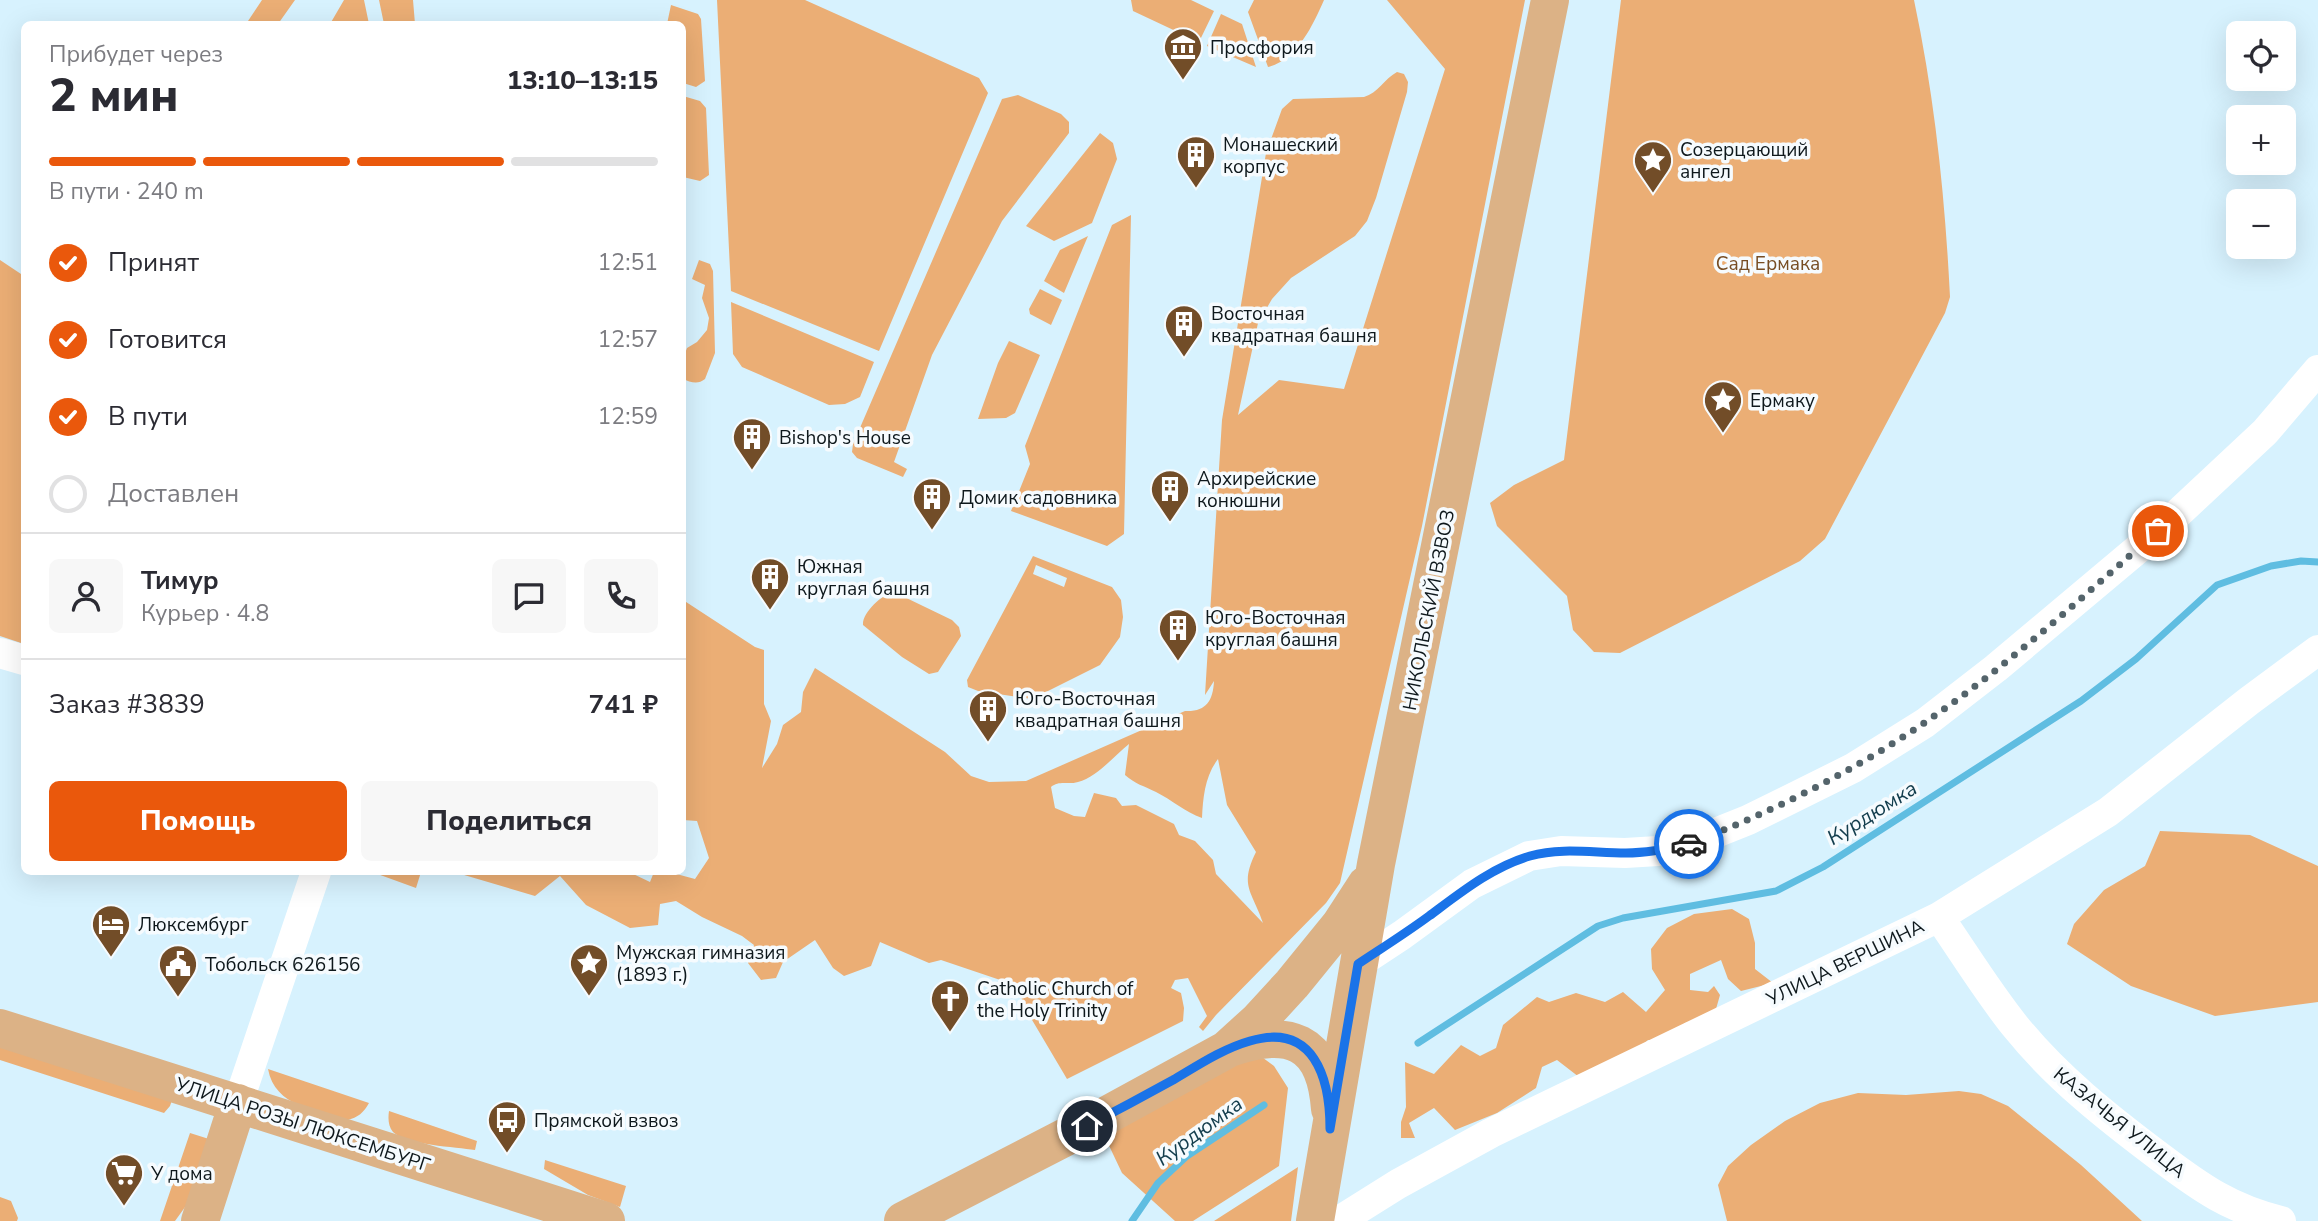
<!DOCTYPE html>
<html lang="ru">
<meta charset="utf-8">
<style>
:root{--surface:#fff;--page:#f7f7f7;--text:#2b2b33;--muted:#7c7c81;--line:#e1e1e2;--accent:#ea580c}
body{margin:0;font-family:"Nunito Sans",sans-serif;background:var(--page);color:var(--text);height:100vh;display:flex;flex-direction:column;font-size:26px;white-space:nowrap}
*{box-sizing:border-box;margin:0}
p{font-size:23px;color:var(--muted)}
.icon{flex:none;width:38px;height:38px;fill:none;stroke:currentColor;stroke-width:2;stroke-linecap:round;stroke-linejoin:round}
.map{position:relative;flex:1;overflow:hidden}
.sheet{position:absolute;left:21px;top:21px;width:665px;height:854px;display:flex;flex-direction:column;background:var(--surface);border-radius:10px;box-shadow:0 7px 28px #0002}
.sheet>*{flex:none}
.buttons{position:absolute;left:2226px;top:21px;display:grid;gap:14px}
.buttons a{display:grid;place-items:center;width:70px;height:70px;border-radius:10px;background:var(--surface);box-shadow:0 7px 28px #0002;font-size:35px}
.pin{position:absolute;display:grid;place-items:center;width:60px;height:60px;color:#fff;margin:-30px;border:4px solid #fff;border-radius:50%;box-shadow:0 2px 7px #0007}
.courier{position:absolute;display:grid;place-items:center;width:70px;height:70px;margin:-35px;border:5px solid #1a73e8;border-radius:50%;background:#fff;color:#222;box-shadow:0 2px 9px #0007}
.overview em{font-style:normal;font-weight:800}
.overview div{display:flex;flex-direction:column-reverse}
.overview{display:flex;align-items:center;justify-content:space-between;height:119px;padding:0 28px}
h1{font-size:46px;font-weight:800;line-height:52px}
.bar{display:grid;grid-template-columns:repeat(4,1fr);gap:10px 7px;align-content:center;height:84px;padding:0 28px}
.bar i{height:9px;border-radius:5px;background:var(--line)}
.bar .active{background:var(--accent)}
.bar p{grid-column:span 4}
.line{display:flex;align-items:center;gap:18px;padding:0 28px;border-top:2px solid var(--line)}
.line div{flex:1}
.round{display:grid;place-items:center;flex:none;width:74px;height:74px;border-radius:10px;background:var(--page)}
ol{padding:0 28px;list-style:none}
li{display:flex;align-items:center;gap:21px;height:77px}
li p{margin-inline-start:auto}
li .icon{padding:7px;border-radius:50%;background:var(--accent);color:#fff;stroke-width:4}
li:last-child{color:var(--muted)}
li i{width:38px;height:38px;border:4px solid var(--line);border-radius:50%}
.action{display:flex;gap:14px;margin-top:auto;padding:14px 28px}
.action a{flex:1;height:80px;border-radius:10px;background:var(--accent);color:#fff;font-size:28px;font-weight:800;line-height:80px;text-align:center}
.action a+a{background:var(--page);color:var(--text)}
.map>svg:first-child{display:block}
.green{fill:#ebae75;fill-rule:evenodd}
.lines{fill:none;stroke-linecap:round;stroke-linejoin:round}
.stream{stroke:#5fbde1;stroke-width:7}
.minor{stroke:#fff;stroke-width:30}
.major{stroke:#dcb286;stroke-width:38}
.done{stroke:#54646b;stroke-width:7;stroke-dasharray:0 12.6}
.route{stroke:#1a73e8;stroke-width:9}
.labels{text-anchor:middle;stroke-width:7;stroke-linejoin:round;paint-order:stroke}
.poi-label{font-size:19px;fill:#0e181c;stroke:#f6fbfe;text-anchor:start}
.park-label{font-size:19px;fill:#774d23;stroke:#f6fbfe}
.street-label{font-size:19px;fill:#0e181c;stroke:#f6fbfe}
.water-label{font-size:21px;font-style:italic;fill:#133d4d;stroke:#f6fbfe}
</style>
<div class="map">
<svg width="2318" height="1221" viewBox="0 0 2318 1221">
<rect width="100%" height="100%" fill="#d7f2fe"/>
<path class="green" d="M 262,0 L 295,0 L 278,24 L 246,24 Z
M 344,0 L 364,0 L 369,24 L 330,24 Z
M 379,0 L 413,0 L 415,24 L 384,24 Z
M 717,0 L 805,0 L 979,78 L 988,93 L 879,351 L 731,291 Z
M 1131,0 L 1191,0 L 1214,11 L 1199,42 L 1133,11 Z
M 1254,0 L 1324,0 C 1313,25 1297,60 1268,67 L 1248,12 Z
M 1387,0 L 1525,0 L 1422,526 L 1340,883 L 1326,903 L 1216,1015 L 1203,1031 L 1199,1027 L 1207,1016 L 1188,978 L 1175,980 L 1171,988 L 1181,993 L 1184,1008 L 1183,1021 L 1067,1079 L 1022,1003 L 1021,987 L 941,960 L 929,963 L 880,942 L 871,966 L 844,976 L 833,968 L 815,940 L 783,962 L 776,978 L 761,980 L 748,963 L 754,945 L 742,936 L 702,917 L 676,901 L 660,904 L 658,925 L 630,928 L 586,905 L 560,876 L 535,896 L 454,872 L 629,872 L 650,882 L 654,872 L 669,872 L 695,879 L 709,858 L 697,821 L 683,820 L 683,600 L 755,647 L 764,650 L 764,704 L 771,721 L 762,768 L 777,744 L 783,725 L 801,712 L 803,692 L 815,668 L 945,752 L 971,776 L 989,782 L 1026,781 L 1185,711 C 1206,712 1213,701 1214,681 L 1205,695 L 1222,420 L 1266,153 L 1282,109 L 1293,99 L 1364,97 C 1378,93 1384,79 1397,72 L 1404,74 L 1408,82 L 1407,92 L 1376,198 L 1367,221 L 1355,236 L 1291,278 L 1272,299 L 1258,323 L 1238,415 L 1279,380 L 1344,389 L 1445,69 ZM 1129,744 L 1125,775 C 1135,784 1144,786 1156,792 C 1172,800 1185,812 1202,818 C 1203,797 1205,776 1218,759 L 1227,805 L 1256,852 C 1239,886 1252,891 1263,923 L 1216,874 L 1213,860 L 1195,841 L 1179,835 L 1174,824 L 1136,805 L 1122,806 L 1116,798 L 1094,793 L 1085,817 L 1074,816 L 1055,808 L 1051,787 C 1059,780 1068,785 1078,782 C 1097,777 1114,756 1129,744 Z
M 1621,0 L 1914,0 C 1935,99 1945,197 1950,297 L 1945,313 L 1825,539 L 1800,561 L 1620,653 L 1594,652 L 1573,630 L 1567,596 L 1497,526 L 1490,503 L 1514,485 L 1564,460 Z
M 671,5 L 698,14 L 701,19 L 705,81 L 696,87 L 683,83 L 682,24 L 667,24 Z
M 1221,14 L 1242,24 L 1256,67 L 1207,46 Z
M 1018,95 L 1061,114 L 1069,122 L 1069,133 L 1002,221 L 932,355 L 894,462 L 907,469 L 903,477 L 857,458 L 852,452 L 853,444 L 1002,99 Z
M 683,96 L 700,101 L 706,108 L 709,175 L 700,181 L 683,177 Z
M 1100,133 L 1113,143 L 1117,159 L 1092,223 L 1054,241 L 1026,226 Z
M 1131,215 L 1124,534 L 1107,546 L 1011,511 L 1030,464 L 1025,446 L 1112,225 Z
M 1088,236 L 1064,293 L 1044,281 L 1060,250 Z
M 0,260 L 24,276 L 24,644 L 0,636 Z
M 699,260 L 710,264 L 713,271 L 715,353 L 705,379 C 698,385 690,382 683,379 L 683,359 L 687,348 L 697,342 L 707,330 L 709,318 L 702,298 L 705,285 L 692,279 Z
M 1040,289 L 1062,300 L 1051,325 L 1030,314 L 1029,309 Z
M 731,302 L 874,362 L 860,397 L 845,404 L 829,405 L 742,367 L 733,354 Z
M 1009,341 L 1040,355 L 1015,413 L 1006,418 L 978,419 L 998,363 Z
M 1033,556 L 1112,587 L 1121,600 L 1123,617 L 1120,637 L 1100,665 L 1032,699 L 978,691 L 968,687 L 967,680 ZM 1036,565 L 1067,578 L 1064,587 L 1033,574 Z
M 894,592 L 952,620 L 959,627 L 961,636 L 938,672 L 929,674 L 902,657 L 863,625 C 862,613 882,594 894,592 Z
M 2160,831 L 2250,835 L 2318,866 L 2318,1002 L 2215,1016 L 2131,986 L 2067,944 L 2074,924 L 2104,890 L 2145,866 Z
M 372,872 L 421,872 L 416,888 Z
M 1732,909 L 1749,919 L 1755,943 L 1755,969 L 1773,983 L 1741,991 L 1728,979 L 1721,960 L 1690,974 L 1690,990 L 1708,992 L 1714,986 L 1720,995 L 1714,1016 L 1685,1023 L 1665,1040 L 1648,1040 L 1630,1057 L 1579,1077 L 1557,1060 L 1542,1067 L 1536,1088 L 1497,1113 L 1455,1130 L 1434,1108 L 1409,1123 L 1415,1138 L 1401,1138 L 1401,1122 L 1406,1107 L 1405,1062 L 1434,1074 L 1461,1045 L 1480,1056 L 1496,1048 L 1503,1025 L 1537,997 L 1549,1002 L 1576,993 L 1605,1002 L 1623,992 L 1646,1012 L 1665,990 L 1652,969 L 1651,949 L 1667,928 L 1694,914 Z
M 0,1036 L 173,1097 L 170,1106 L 164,1113 L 0,1060 Z
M 1255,1052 L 1274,1066 L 1288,1088 L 1279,1166 L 1193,1221 L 1175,1221 L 1122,1173 L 1104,1135 Z
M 268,1069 L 369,1103 C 364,1112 358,1118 347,1120 C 316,1110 275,1107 268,1069 Z
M 1959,1091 L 1981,1094 L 2008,1106 L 2081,1165 L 2142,1221 L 1727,1221 L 1718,1185 L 1728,1166 L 1751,1145 L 1785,1121 L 1820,1103 L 1858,1093 L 1906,1095 Z
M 389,1111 L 477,1141 L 475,1150 C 456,1147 406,1145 393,1132 C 388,1126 388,1118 389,1111 Z
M 190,1133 L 209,1139 L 188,1203 L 175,1221 L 160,1221 Z
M 545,1160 L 626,1186 L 620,1207 L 588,1195 L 544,1169 Z
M 1298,1167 L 1291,1221 L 1214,1221 Z
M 0,1197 L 11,1201 L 18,1218 L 17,1221 L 0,1221 Z"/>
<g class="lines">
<path class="stream" d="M 1418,1043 L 1598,926 L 1623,918 L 1776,891 L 1823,867 L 2081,701 L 2136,659 L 2217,585 L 2271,566 L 2301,561 L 2318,562
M 1132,1221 L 1158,1183 L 1187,1156 L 1264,1105"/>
<path class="minor" d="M 0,653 L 24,660
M 1939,917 C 1964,953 1987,991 2015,1026 C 2056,1077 2108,1118 2160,1157 C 2201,1188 2231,1209 2281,1221
M 1358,964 L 1402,935 L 1472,884 L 1529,856 L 1561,851 L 1625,853 L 1658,851 L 1688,844 L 1748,820 L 1853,768 L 1925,723 L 1996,668 L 2158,532 L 2265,432 L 2318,370
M 238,1103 L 316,872
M 1339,1221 L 1398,1184 L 1491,1133 L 1939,917 L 2108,812 L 2249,701 L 2318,650"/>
<path class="major" d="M 0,1028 L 606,1221
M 1227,1049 C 1288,1027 1325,1039 1330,1109
M 200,1221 L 238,1103
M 903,1221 L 1087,1126 L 1226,1050 L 1258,1021 L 1292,984 L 1340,925 L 1366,885
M 1315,1221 L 1376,864 L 1550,0"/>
</g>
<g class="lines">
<path class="done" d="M 1689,844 C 1771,812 1851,773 1924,723 C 2007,667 2082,597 2158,531"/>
<path class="route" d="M 1087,1126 C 1116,1111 1144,1096 1173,1080 C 1197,1066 1222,1049 1250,1041 C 1314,1022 1330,1078 1330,1129 L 1358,964 C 1382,948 1406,933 1429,916 C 1460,893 1492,867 1530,856 C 1562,847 1593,853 1626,853 C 1647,853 1668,849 1689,844"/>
</g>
<defs>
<g id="museum-pin" transform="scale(2.0125)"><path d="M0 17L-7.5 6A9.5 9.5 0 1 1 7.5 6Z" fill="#724d28" stroke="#f6fbfe"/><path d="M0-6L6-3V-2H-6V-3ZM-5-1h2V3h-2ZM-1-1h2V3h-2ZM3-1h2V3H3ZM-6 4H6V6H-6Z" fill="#fff"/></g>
<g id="building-pin" transform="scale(2.0125)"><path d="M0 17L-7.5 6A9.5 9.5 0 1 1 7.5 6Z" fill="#724d28" stroke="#f6fbfe"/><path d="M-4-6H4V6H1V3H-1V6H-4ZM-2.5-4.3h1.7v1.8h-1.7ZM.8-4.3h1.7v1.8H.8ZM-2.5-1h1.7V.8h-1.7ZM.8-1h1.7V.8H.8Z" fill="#fff"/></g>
<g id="sight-pin" transform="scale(2.0125)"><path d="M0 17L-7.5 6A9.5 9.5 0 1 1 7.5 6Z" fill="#724d28" stroke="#f6fbfe"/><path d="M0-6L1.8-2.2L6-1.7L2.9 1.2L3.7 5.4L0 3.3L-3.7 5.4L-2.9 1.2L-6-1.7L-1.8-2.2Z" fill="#fff"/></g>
<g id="hotel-pin" transform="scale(2.0125)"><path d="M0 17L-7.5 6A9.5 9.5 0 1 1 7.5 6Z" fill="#724d28" stroke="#f6fbfe"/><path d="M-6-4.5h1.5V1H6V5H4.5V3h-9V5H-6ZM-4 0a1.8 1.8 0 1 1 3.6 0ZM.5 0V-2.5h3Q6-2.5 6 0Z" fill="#fff"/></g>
<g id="civic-pin" transform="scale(2.0125)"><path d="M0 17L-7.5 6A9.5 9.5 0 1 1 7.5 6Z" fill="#724d28" stroke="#f6fbfe"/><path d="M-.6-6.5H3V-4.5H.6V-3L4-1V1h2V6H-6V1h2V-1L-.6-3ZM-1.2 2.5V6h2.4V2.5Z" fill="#fff"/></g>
<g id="church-pin" transform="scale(2.0125)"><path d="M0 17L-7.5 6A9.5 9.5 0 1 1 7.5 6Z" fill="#724d28" stroke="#f6fbfe"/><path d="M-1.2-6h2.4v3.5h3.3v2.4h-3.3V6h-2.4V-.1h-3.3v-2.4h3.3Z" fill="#fff"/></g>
<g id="bus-pin" transform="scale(2.0125)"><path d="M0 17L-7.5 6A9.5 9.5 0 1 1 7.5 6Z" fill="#724d28" stroke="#f6fbfe"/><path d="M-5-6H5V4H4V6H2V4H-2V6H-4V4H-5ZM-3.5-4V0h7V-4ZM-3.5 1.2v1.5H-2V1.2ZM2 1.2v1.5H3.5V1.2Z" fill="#fff"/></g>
<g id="supermarket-pin" transform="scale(2.0125)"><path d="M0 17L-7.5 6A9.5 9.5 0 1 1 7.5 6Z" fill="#724d28" stroke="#f6fbfe"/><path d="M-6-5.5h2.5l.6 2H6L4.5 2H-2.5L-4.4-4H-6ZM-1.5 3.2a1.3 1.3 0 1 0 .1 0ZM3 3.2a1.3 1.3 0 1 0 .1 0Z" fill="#fff"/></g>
</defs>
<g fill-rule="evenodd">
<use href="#museum-pin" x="1183" y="47"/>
<use href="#building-pin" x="1196" y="155"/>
<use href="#sight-pin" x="1653" y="160"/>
<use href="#building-pin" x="1184" y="324"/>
<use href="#sight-pin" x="1723" y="400"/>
<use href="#building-pin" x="752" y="437"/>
<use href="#building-pin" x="1170" y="489"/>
<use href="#building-pin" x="932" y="497"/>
<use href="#building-pin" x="770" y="577"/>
<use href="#building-pin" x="1178" y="628"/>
<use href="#building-pin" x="988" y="709"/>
<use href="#hotel-pin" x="111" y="924"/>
<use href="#sight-pin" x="589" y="963"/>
<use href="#civic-pin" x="178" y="964"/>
<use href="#church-pin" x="950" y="999"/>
<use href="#bus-pin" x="507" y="1120"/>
<use href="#supermarket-pin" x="124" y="1173"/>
</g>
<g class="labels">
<g class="poi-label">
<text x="1210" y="54">Просфория</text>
<text x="1223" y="151">Монашеский<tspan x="1223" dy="22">корпус</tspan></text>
<text x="1680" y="156">Созерцающий<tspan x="1680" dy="22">ангел</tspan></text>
<text x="1211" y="320">Восточная<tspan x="1211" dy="22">квадратная башня</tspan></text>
<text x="1750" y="407">Ермаку</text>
<text x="779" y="444">Bishop's House</text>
<text x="1197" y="485">Архирейские<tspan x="1197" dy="22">конюшни</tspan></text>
<text x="959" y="504">Домик садовника</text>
<text x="797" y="573">Южная<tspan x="797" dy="22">круглая башня</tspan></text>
<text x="1205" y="624">Юго-Восточная<tspan x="1205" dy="22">круглая башня</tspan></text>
<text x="1015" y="705">Юго-Восточная<tspan x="1015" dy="22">квадратная башня</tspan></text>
<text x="138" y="931">Люксембург</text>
<text x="616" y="959">Мужская гимназия<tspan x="616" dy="22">(1893 г.)</tspan></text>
<text x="205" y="971">Тобольск 626156</text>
<text x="977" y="995">Catholic Church of<tspan x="977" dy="22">the Holy Trinity</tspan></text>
<text x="534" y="1127">Прямской взвоз</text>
<text x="151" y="1180">У дома</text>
</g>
<g class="park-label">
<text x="1768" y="270">Сад Ермака</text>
</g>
<g class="street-label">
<text transform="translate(1428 610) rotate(-79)" y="7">НИКОЛЬСКИЙ ВЗВОЗ</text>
<text transform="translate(1845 962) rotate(-26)" y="7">УЛИЦА ВЕРШИНА</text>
<text transform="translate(2120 1122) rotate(39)" y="7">КАЗАЧЬЯ УЛИЦА</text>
<text transform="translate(303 1124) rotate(18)" y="7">УЛИЦА РОЗЫ ЛЮКСЕМБУРГ</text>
</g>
<g class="water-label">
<text transform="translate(1872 813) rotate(-32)" y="7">Курдюмка</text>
<text transform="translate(1199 1131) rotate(-36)" y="7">Курдюмка</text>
</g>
</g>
</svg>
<div class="buttons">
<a><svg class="icon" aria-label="locate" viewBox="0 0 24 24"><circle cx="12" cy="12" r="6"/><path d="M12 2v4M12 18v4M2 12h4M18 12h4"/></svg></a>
<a>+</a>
<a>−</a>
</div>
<div class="pin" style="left:2158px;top:531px;background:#ea580c"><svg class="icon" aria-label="bag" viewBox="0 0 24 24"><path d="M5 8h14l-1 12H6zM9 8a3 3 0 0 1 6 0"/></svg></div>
<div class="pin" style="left:1087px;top:1126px;background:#1f2937"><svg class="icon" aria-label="home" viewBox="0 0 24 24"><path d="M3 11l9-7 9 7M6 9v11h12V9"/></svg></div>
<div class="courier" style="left:1689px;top:844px"><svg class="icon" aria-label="car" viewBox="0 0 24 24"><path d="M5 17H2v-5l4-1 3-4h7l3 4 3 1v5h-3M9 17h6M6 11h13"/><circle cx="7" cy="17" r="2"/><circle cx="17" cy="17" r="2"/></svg></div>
<section class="sheet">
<div class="overview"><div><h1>2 мин</h1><p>Прибудет через</p></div><em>13:10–13:15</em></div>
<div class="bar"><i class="active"></i><i class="active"></i><i class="active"></i><i></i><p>В пути · 240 m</p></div>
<ol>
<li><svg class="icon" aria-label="check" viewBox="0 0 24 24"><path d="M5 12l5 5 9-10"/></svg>Принят<p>12:51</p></li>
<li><svg class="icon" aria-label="check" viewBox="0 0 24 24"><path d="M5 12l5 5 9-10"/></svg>Готовится<p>12:57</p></li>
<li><svg class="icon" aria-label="check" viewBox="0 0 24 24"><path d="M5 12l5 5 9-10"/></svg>В пути<p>12:59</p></li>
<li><i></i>Доставлен</li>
</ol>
<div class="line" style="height:126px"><a class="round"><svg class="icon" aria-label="person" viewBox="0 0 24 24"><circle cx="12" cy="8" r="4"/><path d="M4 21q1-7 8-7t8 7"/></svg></a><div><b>Тимур</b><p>Курьер · 4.8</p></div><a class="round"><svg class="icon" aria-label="chat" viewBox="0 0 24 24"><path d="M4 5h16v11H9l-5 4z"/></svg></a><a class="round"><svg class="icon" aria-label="phone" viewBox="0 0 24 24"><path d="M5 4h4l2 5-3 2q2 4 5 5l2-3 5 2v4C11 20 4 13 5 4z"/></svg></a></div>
<div class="line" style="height:91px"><div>Заказ #3839</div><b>741 ₽</b></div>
<div class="action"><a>Помощь</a><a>Поделиться</a></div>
</section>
</div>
